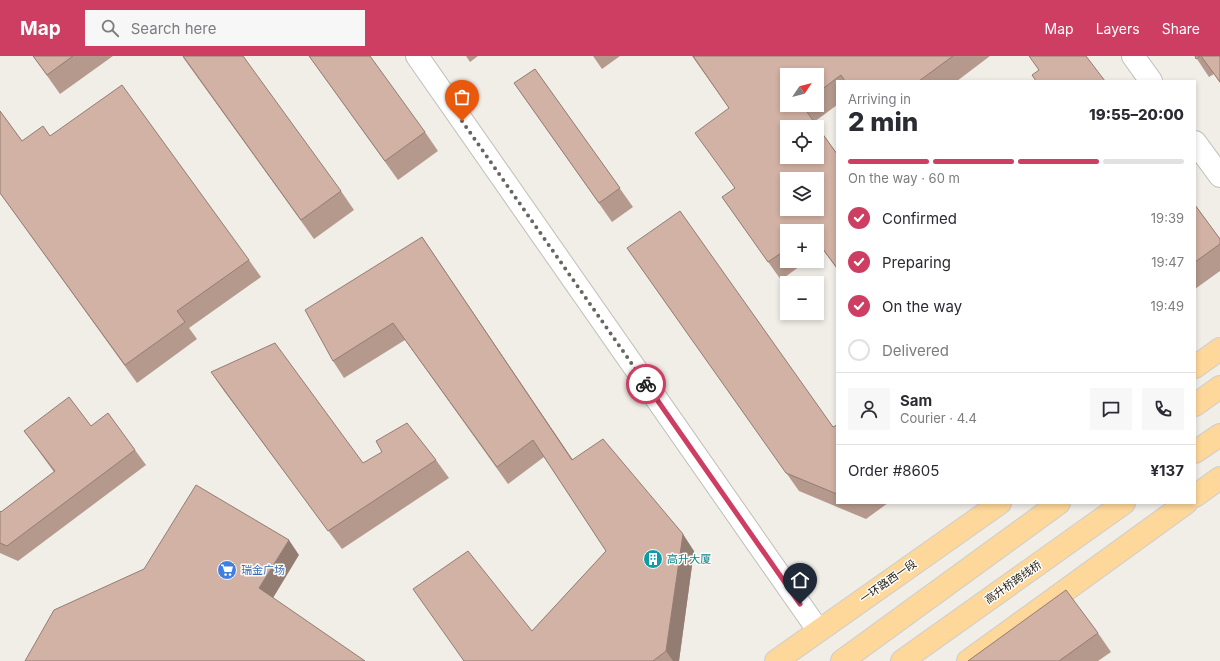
<!DOCTYPE html>
<meta charset="utf-8">
<style>
:root{--surface:#fff;--page:#f7f7f7;--text:#2b2b33;--muted:#7c7c81;--line:#e1e1e2;--accent:#cd3e62}
body{margin:0;font-family:Inter,"Noto Sans SC",sans-serif;background:var(--page);color:var(--text);height:100vh;display:flex;flex-direction:column;font-size:15px;white-space:nowrap}
*{box-sizing:border-box;margin:0}
p{font-size:13px;color:var(--muted)}
.icon{flex:none;width:22px;height:22px;fill:none;stroke:currentColor;stroke-width:2;stroke-linecap:round;stroke-linejoin:round}
.map{position:relative;flex:1;overflow:hidden}
.panel{position:absolute;left:836px;top:24px;width:360px;height:424px;display:flex;flex-direction:column;background:var(--surface);border-radius:0px;box-shadow:0 2px 6px #0003}
.panel>*{flex:none}
.needle{width:26px;rotate:55deg}
.buttons{position:absolute;left:780px;top:12px;display:grid;gap:8px}
.buttons a{display:grid;place-items:center;width:44px;height:44px;border-radius:0px;background:var(--surface);box-shadow:0 2px 6px #0003;font-size:20px}
.pin{position:absolute;display:grid;place-items:center;width:34px;height:34px;color:#fff;margin:-41px -17px;border-radius:50% 50% 50% 0;rotate:-45deg;box-shadow:0 0 4px #0007}
.pin .icon{rotate:45deg}
.courier{position:absolute;display:grid;place-items:center;width:40px;height:40px;margin:-20px;border:3px solid #cd3e62;border-radius:50%;background:#fff;color:#222;box-shadow:0 1px 5px #0007}
.overview em{font-style:normal;font-weight:800}
.overview div{display:flex;flex-direction:column-reverse}
.overview{display:flex;align-items:center;justify-content:space-between;height:68px;padding:0 12px}
h1{font-size:26px;font-weight:800;line-height:30px}
.bar{display:grid;grid-template-columns:repeat(4,1fr);gap:6px 4px;align-content:center;height:48px;padding:0 12px}
.bar i{height:5px;border-radius:3px;background:var(--line)}
.bar .current{background:var(--accent)}
.bar p{grid-column:span 4}
.line{display:flex;align-items:center;gap:10px;padding:0 12px;border-top:1px solid var(--line)}
.line div{flex:1}
.round{display:grid;place-items:center;flex:none;width:42px;height:42px;border-radius:0px;background:var(--page)}
ol{padding:0 12px;list-style:none}
li{display:flex;align-items:center;gap:12px;height:44px}
li p{margin-inline-start:auto}
li .icon{padding:4px;border-radius:50%;background:var(--accent);color:#fff;stroke-width:4}
li:last-child{color:var(--muted)}
li i{width:22px;height:22px;border:2px solid var(--line);border-radius:50%}
header{display:flex;align-items:center;gap:24px;box-sizing:border-box;height:56px;padding:0 20px;background:var(--accent);color:#fff}
header strong{font-size:19px}
nav{display:flex;gap:22px;margin-inline-start:auto;font-size:14px}
.search{width:280px;height:36px;background:var(--page);display:flex;align-items:center;gap:10px;box-sizing:border-box;padding:0 14px;border-radius:0px;color:var(--muted);font-size:15px}
.map>svg:first-child{display:block}
.lines{fill:none;stroke-linecap:round;stroke-linejoin:round}
.street-casing{stroke:#c1beb8;stroke-width:24}
.secondary-casing{stroke:#c1beb8;stroke-width:24}
.primary-casing{stroke:#cecdcd;stroke-width:24}
.street{stroke:#fff;stroke-width:22}
.secondary{stroke:#fff;stroke-width:22}
.primary{stroke:#fed79a;stroke-width:22}
.wall{fill:#b5998d;fill-rule:evenodd}
.shaded-wall{fill:#937d73}
.building{fill:#d2b2a4;stroke:#937d73;fill-rule:evenodd}
.done{stroke:#686662;stroke-width:4;stroke-dasharray:0 7.2}
.route{stroke:#cd3e62;stroke-width:5}
.labels{text-anchor:middle;stroke-width:3;stroke-linejoin:round;paint-order:stroke}
.culture-label{font-size:11px;fill:#0d838f;stroke:#fefcf5;text-anchor:start}
.shop-label{font-size:11px;fill:#366cbe;stroke:#fefcf5;text-anchor:start}
.street-label{font-size:11px;fill:#1e1d1a;stroke:#fefcf5}
</style>
<header>
<strong>Map</strong>
<div class="search"><svg class="icon" aria-label="search" viewBox="0 0 24 24"><circle cx="10" cy="10" r="6"/><path d="M15 15l6 6"/></svg>Search here</div>
<nav><a>Map</a><a>Layers</a><a>Share</a></nav>
</header>
<div class="map">
<svg width="1220" height="605" viewBox="0 0 1220 605">
<rect width="100%" height="100%" fill="#f1eee8"/>
<g class="lines">
<g class="street-casing">
<path id="street" d="M 417,0 L 818,574"/>
</g>
<g class="secondary-casing">
<path id="secondary" d="M 1133,0 L 1151,25
M 1195,86 L 1220,120"/>
</g>
<g class="primary-casing">
<path id="primary" d="M 1195,311 L 1220,293
M 1195,349 L 1220,331
M 1195,396 L 1220,379
M 1195,440 L 1220,422
M 776,605 L 1000,447
M 842,605 L 1059,447
M 902,605 L 1124,447
M 968,605 L 1186,447"/>
</g>
<use href="#street" class="street"/>
<use href="#secondary" class="secondary"/>
<use href="#primary" class="primary"/>
</g>
<path class="wall" d="M 33,0 L 113,0 L 60,38 Z
M 182,0 L 341,135 L 354,154 L 314,183 Z
M 309,0 L 425,76 L 438,95 L 398,124 Z
M 466,0 L 478,0 L 470,6 Z
M 593,0 L 620,0 L 602,13 Z
M 692,0 L 990,0 L 957,25 L 837,25 L 837,49 L 814,66 L 837,98 L 837,213 L 823,194 L 817,198 L 817,175 L 787,175 L 787,205 L 807,205 L 781,224 L 722,141 L 735,132 L 729,52 ZM 817,19 L 817,49 L 787,49 Z
M 1195,0 L 1220,0 L 1220,27 L 1214,18 L 1209,21 Z
M 535,13 L 633,151 L 612,166 L 514,27 Z
M 0,55 L 22,85 L 50,80 L 249,204 L 261,221 L 189,272 L 197,283 L 137,327 L 0,137 Z
M 1195,149 L 1220,183 L 1220,215 L 1195,233 Z
M 422,181 L 573,404 L 694,495 L 679,605 L 464,605 L 532,575 L 606,495 L 544,401 L 508,428 L 405,284 L 344,322 L 333,305 Z
M 627,192 L 833,371 L 837,369 L 837,447 L 888,447 L 866,463 L 799,435 Z
M 211,316 L 363,407 L 436,404 L 449,422 L 342,493 L 224,335 Z
M 91,370 L 135,394 L 146,409 L 18,505 L 0,497 L 0,455 L 1,456 L 54,416 L 24,375 Z
M 1098,577 L 1111,596 L 1098,605 L 968,605 Z"/>
<path class="shaded-wall" d="M 422,181 L 433,197 L 584,421 L 572,404 Z
M 683,478 L 694,495 L 679,605 L 673,605 L 666,595 Z
M 289,484 L 299,499 L 270,547 L 259,532 Z"/>
<path class="building" d="M 33,0 L 73,0 L 47,19 Z
M 183,0 L 243,0 L 341,135 L 301,164 Z
M 309,0 L 370,0 L 425,76 L 385,105 Z
M 693,0 L 953,0 L 919,25 L 845,25 L 841,19 L 817,37 L 817,19 L 787,19 L 787,49 L 802,49 L 837,98 L 837,212 L 817,185 L 817,175 L 787,175 L 787,193 L 768,206 L 722,141 L 735,132 L 695,77 L 729,52 ZM 787,71 L 817,71 L 817,101 L 787,101 ZM 787,123 L 817,123 L 817,153 L 787,153 Z
M 1029,0 L 1086,0 L 1105,25 L 1036,25 L 1032,19 L 1039,14 Z
M 1195,0 L 1200,0 L 1196,3 Z
M 1201,0 L 1220,0 L 1220,26 Z
M 535,13 L 620,132 L 599,147 L 514,27 Z
M 122,29 L 249,204 L 177,255 L 185,266 L 125,309 L 0,137 L 0,55 L 22,85 L 43,70 L 50,80 Z
M 1195,149 L 1220,183 L 1220,188 L 1195,206 Z
M 680,155 L 833,371 L 837,369 L 837,438 L 786,417 L 627,192 Z
M 422,181 L 572,404 L 603,383 L 683,478 L 666,595 L 653,605 L 464,605 L 413,533 L 468,495 L 532,575 L 606,495 L 533,384 L 497,411 L 393,267 L 333,305 L 305,254 Z
M 275,287 L 363,407 L 382,396 L 376,385 L 407,367 L 436,404 L 328,475 L 211,316 Z
M 69,341 L 91,370 L 108,357 L 135,394 L 7,490 L 0,487 L 0,455 L 1,456 L 55,415 L 24,375 Z
M 196,429 L 289,484 L 259,532 L 365,605 L 25,605 L 54,554 L 144,513 Z
M 1066,534 L 1098,577 L 1059,605 L 968,605 Z"/>
<g class="lines">
<path class="done" d="M 462,65 L 646,328"/>
<path class="route" d="M 646,328 L 800,548"/>
</g>
<defs>
<g id="building-disc" transform="scale(1)"><circle r="9.5" fill="#0f9aa8" stroke="#fefcf5"/><path d="M-4-6H4V6H1V3H-1V6H-4ZM-2.5-4.3h1.7v1.8h-1.7ZM.8-4.3h1.7v1.8H.8ZM-2.5-1h1.7V.8h-1.7ZM.8-1h1.7V.8H.8Z" fill="#fff"/></g>
<g id="supermarket-disc" transform="scale(1)"><circle r="9.5" fill="#3f7fe0" stroke="#fefcf5"/><path d="M-6-5.5h2.5l.6 2H6L4.5 2H-2.5L-4.4-4H-6ZM-1.5 3.2a1.3 1.3 0 1 0 .1 0ZM3 3.2a1.3 1.3 0 1 0 .1 0Z" fill="#fff"/></g>
</defs>
<g fill-rule="evenodd">
<use href="#building-disc" x="653" y="503"/>
<use href="#supermarket-disc" x="227" y="514"/>
</g>
<g class="labels">
<g class="culture-label">
<text x="667" y="507">高升大厦</text>
</g>
<g class="shop-label">
<text x="241" y="518">瑞金广场</text>
</g>
<g class="street-label">
<text transform="translate(888 525) rotate(-35)" y="4">一环路西一段</text>
<text transform="translate(1013 526) rotate(-35)" y="4">高升桥跨线桥</text>
</g>
</g>
</svg>
<div class="buttons">
<a><svg class="needle" viewBox="-14 -14 28 28"><path d="M0-13l5 13h-10z" fill="#e53935"/><path d="M0 13l5-13h-10z" fill="#7c7c81"/></svg></a>
<a><svg class="icon" aria-label="locate" viewBox="0 0 24 24"><circle cx="12" cy="12" r="6"/><path d="M12 2v4M12 18v4M2 12h4M18 12h4"/></svg></a>
<a><svg class="icon" aria-label="layers" viewBox="0 0 24 24"><path d="M12 4l9 5-9 5-9-5zM3 14l9 5 9-5"/></svg></a>
<a>+</a>
<a>−</a>
</div>
<div class="pin" style="left:462px;top:65px;background:#ea580c"><svg class="icon" aria-label="bag" viewBox="0 0 24 24"><path d="M5 8h14l-1 12H6zM9 8a3 3 0 0 1 6 0"/></svg></div>
<div class="pin" style="left:800px;top:548px;background:#1f2937"><svg class="icon" aria-label="home" viewBox="0 0 24 24"><path d="M3 11l9-7 9 7M6 9v11h12V9"/></svg></div>
<div class="courier" style="left:646px;top:328px"><svg class="icon" aria-label="bike" viewBox="0 0 24 24"><circle cx="6" cy="16" r="4"/><circle cx="18" cy="16" r="4"/><path d="M6 16l4-8h5l3 8M10 8l3 8H6M13 5h3"/></svg></div>
<section class="panel">
<div class="overview"><div><h1>2 min</h1><p>Arriving in</p></div><em>19:55–20:00</em></div>
<div class="bar"><i class="current"></i><i class="current"></i><i class="current"></i><i></i><p>On the way · 60 m</p></div>
<ol>
<li><svg class="icon" aria-label="check" viewBox="0 0 24 24"><path d="M5 12l5 5 9-10"/></svg>Confirmed<p>19:39</p></li>
<li><svg class="icon" aria-label="check" viewBox="0 0 24 24"><path d="M5 12l5 5 9-10"/></svg>Preparing<p>19:47</p></li>
<li><svg class="icon" aria-label="check" viewBox="0 0 24 24"><path d="M5 12l5 5 9-10"/></svg>On the way<p>19:49</p></li>
<li><i></i>Delivered</li>
</ol>
<div class="line" style="height:72px"><a class="round"><svg class="icon" aria-label="person" viewBox="0 0 24 24"><circle cx="12" cy="8" r="4"/><path d="M4 21q1-7 8-7t8 7"/></svg></a><div><b>Sam</b><p>Courier · 4.4</p></div><a class="round"><svg class="icon" aria-label="chat" viewBox="0 0 24 24"><path d="M4 5h16v11H9l-5 4z"/></svg></a><a class="round"><svg class="icon" aria-label="phone" viewBox="0 0 24 24"><path d="M5 4h4l2 5-3 2q2 4 5 5l2-3 5 2v4C11 20 4 13 5 4z"/></svg></a></div>
<div class="line" style="height:52px"><div>Order #8605</div><b>¥137</b></div>
</section>
</div>
